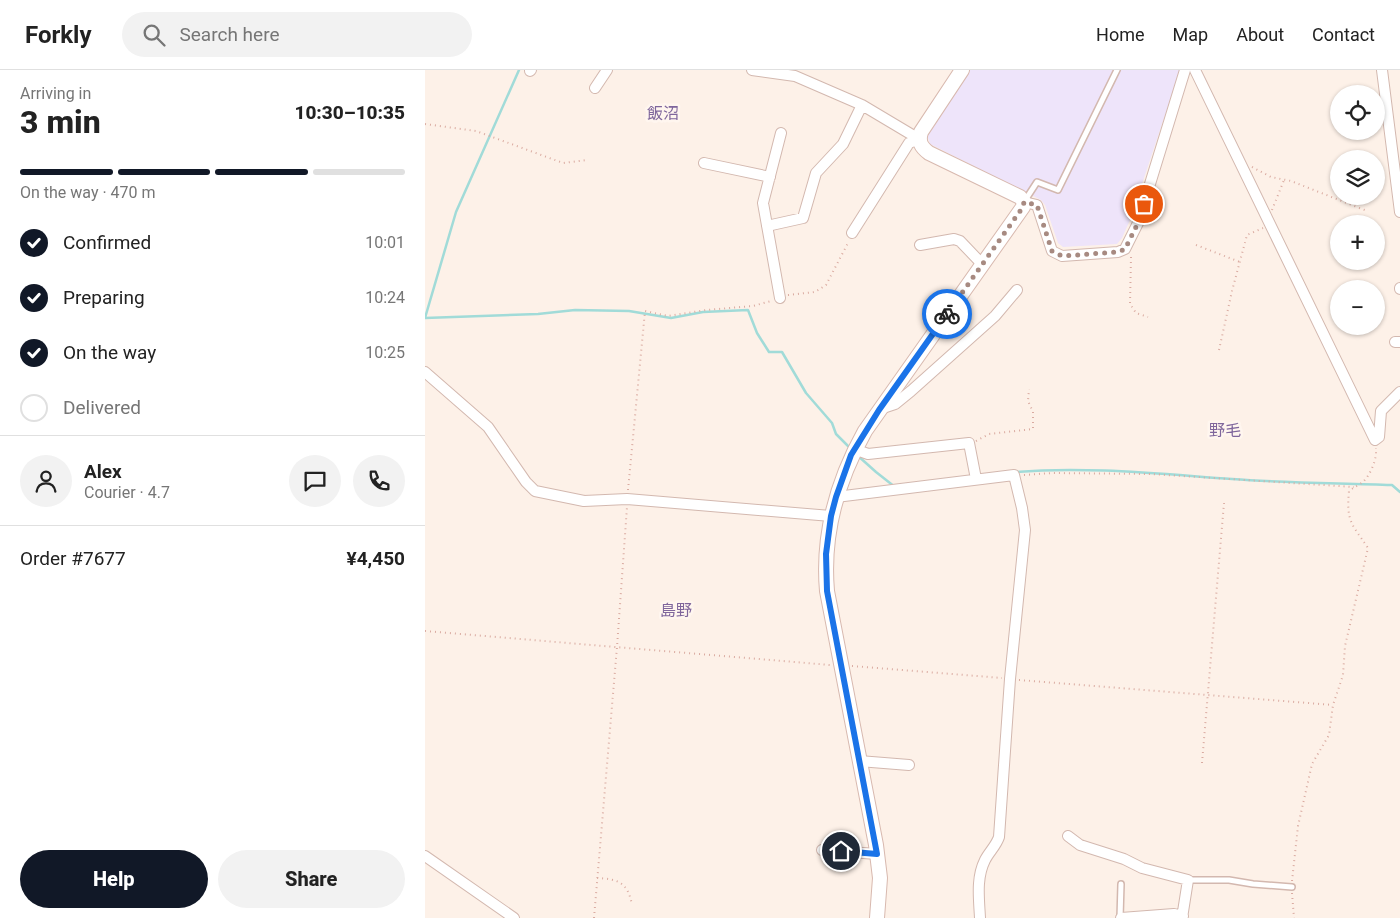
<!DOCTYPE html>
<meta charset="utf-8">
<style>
:root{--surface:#fff;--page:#f2f2f2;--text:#222;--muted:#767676;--line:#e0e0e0;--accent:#111827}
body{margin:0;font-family:Roboto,"Noto Sans JP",sans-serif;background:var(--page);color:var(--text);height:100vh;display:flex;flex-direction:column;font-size:19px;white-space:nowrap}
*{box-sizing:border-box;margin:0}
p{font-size:16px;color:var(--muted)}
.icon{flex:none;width:28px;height:28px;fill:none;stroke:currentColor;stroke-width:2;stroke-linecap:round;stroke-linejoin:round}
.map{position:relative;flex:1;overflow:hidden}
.details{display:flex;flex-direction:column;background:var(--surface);width:425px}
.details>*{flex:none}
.controls{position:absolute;left:905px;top:15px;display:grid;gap:10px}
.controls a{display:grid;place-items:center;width:55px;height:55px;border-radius:50%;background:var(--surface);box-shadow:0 1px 4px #0004;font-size:25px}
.pin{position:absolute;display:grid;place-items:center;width:42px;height:42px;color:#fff;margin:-21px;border:2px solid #fff;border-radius:50%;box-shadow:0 1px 5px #0007}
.courier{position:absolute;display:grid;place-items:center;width:50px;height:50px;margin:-25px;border:4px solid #1a73e8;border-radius:50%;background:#fff;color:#222;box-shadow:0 1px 6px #0007}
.headline em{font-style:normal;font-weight:800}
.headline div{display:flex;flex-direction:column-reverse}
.headline{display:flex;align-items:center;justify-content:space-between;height:85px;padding:0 20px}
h1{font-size:32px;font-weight:800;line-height:38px}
.bar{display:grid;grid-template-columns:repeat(4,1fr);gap:8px 5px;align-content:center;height:60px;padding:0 20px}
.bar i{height:6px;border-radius:4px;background:var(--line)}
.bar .current{background:var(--accent)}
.bar p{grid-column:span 4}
.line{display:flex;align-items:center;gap:12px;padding:0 20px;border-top:1px solid var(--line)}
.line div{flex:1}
.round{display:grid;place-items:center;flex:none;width:52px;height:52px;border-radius:26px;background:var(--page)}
ol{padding:0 20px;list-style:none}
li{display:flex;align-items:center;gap:15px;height:55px}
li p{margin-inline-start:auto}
li .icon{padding:5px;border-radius:50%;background:var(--accent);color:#fff;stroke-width:4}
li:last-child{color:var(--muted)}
li i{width:28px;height:28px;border:2px solid var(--line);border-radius:50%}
.primary-button{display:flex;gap:10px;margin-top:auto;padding:10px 20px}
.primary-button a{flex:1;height:58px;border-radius:30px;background:var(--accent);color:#fff;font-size:20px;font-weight:800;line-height:58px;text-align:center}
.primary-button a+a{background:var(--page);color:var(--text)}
header{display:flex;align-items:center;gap:30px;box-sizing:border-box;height:70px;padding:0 25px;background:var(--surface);border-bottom:1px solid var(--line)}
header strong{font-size:24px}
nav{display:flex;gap:28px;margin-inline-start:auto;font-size:18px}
.search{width:350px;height:45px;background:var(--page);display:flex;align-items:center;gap:12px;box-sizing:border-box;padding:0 18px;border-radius:28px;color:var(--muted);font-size:19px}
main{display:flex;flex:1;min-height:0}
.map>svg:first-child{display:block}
.education{fill:#eee4fa}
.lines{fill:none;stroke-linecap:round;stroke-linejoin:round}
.stream{stroke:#a1dbd8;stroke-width:2.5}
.lane-casing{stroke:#d3b8af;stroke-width:8}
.street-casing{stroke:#d3b8af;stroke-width:12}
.secondary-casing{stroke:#d8b9af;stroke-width:16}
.path{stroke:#daaba1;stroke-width:2;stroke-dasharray:1 4;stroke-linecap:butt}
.lane{stroke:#fff;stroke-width:5}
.street{stroke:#fff;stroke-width:10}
.secondary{stroke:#fff;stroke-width:14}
.done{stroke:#a78a81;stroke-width:5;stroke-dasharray:0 9}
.route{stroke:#1a73e8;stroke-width:6}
.labels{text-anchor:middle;stroke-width:5;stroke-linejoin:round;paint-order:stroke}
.quarter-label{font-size:16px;fill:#7f669c;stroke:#fff6ef}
</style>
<header>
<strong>Forkly</strong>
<div class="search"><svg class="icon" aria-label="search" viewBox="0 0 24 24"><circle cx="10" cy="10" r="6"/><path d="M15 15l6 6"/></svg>Search here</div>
<nav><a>Home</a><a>Map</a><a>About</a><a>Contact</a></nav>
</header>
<main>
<section class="details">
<div class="headline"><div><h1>3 min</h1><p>Arriving in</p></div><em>10:30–10:35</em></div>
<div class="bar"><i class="current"></i><i class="current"></i><i class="current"></i><i></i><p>On the way · 470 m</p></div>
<ol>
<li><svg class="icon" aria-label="check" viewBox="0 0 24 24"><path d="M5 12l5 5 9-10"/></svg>Confirmed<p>10:01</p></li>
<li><svg class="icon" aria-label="check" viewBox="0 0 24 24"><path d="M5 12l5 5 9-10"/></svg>Preparing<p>10:24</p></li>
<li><svg class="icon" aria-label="check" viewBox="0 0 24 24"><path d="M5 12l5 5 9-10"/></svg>On the way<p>10:25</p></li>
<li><i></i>Delivered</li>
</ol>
<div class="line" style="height:90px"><a class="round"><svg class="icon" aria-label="person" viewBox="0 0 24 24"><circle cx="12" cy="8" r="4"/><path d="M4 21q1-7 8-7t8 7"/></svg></a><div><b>Alex</b><p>Courier · 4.7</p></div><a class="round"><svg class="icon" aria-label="chat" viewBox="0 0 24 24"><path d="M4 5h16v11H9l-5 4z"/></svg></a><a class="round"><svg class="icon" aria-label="phone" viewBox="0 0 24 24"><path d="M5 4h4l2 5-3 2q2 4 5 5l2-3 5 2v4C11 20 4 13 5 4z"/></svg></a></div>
<div class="line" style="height:65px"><div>Order #7677</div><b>¥4,450</b></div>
<div class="primary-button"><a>Help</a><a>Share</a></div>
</section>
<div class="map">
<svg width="975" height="848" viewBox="0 0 975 848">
<rect width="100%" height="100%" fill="#fdf1e8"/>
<path class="education" d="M 545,0 L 755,0 L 705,150 L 697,168 L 692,174 L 638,177 L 633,173 L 620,135 L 616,130 L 505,74 L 502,65 L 505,56 Z"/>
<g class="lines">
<path class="stream" d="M 0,248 L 113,244 L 150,240 L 204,241 L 246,248 L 278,242 L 323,240 L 332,263 L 344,282 L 357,282 L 381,323 L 407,353 L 411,364 L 425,378
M 0,248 L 31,142 L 94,0
M 432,385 L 451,402 L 470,417
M 590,402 C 662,396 735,404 807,409 C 860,413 914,413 967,415 L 975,422"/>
<g class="lane-casing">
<path id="lane" d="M 599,132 L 612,112 L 633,120 L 692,0
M 763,810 L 804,810 L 828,814 L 867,817
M 695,848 L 696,814"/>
</g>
<g class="street-casing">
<path id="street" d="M 327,0 L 370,6 L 437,35 L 494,69
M 770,0 L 950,370
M 957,0 L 975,142
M 105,1 L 106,0
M 170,18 L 182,0
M 279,93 L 345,107
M 599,132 L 612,135 L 627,181 L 637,186 L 693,182 L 700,179 L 713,153 L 760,0
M 342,156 L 378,148 L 391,103 L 418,74 L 437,35
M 427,163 L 484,73 L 494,69
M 495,175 L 529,169 L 535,171 L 557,194
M 975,218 L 975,219
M 355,228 L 338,133 L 356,63
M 970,272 L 975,272
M 0,302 L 63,357 L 101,412 L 110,421 L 159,431 L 202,429 L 406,446
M 455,339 L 470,334 L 486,321 L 570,246 L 592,220
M 950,370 L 954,367 L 956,341 L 975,322
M 429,379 L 443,384 L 544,373 L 551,409
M 411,427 L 589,405 L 597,438 L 600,460 L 585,609 L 574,767 C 571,776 564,782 560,790 C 551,808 554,828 555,848
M 434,691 L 484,695
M 643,766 L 655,775 L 699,789 L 717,798 L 763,810 L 757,848
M 397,780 L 452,784
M 0,786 L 89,848
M 696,848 L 749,844 L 758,846"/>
</g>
<g class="secondary-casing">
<path id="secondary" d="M 452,848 L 455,808 L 451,775 L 402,521 C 397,464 412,411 440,361 L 598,137 L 599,132 L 595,127 L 504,83 C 496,77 493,72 496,62 L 537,0"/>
</g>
<path class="path" d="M 0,54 L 51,61 L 138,93 L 162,90
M 827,97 L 846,107 L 866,111 L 942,141
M 847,140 L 859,110
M 771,175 L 815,192
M 706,187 L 705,234 L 711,243 L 723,247
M 363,225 L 390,222 L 401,215 L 424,171
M 794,280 L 807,221 L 822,165 L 838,158
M 551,371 L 564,364 L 608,359 L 608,342 L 603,331 L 604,319
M 599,405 L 627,403 L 726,404 L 929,417
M 203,420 L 220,241 L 243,246 L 281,240 L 328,236 L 346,231
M 0,561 L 405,595
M 427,596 L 577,608
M 594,610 L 908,635
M 777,693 L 799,433
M 172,808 C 194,809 203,813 207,835
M 867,811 L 873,756 L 887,694 L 904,665 L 908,635 L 918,605 L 920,576 L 943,478 C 927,454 921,452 924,421 C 929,417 934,415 938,412 C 946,404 952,389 951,378
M 867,823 L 869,848
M 169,848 L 192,577 L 202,437"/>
<use href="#lane" class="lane"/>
<use href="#street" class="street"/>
<use href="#secondary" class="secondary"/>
</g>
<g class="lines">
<path class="done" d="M 522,244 L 598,137 L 599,132 L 612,135 L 627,181 L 637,186 L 693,182 L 700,179 L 713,153 L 719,134"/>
<path class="route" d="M 416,781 L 452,784 L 402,521 L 401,484 L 406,446 L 411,427 L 426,385 L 454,340 L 522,244"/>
</g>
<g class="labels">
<g class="quarter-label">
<text x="238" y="49">飯沼</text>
<text x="800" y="366">野毛</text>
<text x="251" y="546">島野</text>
</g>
</g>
</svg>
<div class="controls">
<a><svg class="icon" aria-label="locate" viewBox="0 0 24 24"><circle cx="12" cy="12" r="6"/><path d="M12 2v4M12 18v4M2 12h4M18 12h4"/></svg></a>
<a><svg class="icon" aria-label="layers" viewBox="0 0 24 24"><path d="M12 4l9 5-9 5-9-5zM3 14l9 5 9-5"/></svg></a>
<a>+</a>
<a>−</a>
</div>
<div class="pin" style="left:719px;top:134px;background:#ea580c"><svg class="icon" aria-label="bag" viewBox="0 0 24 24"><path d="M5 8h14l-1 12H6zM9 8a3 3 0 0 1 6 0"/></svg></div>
<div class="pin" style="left:416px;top:781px;background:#1f2937"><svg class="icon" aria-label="home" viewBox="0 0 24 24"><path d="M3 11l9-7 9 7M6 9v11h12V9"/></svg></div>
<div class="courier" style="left:522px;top:244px"><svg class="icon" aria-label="bike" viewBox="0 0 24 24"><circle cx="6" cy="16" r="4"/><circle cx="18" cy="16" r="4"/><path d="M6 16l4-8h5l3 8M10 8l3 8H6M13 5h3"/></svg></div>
</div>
</main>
